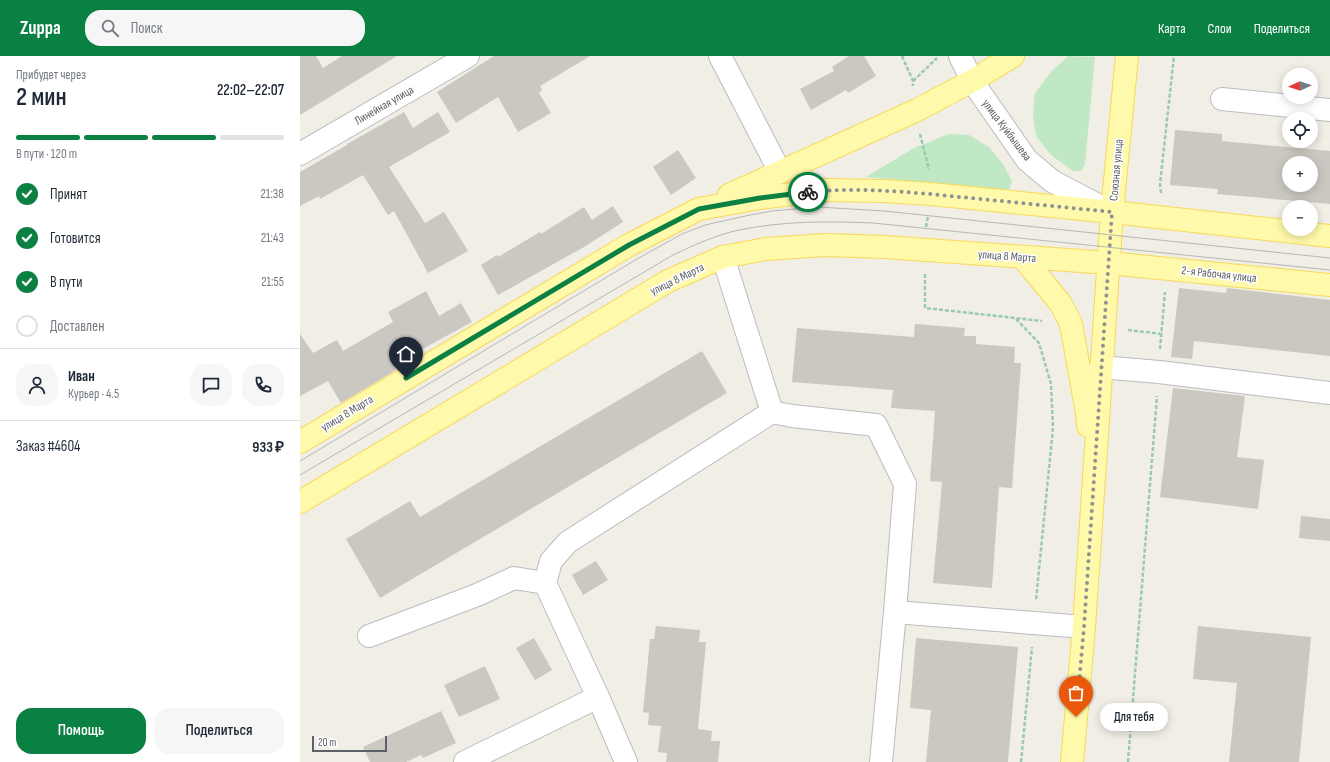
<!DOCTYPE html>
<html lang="ru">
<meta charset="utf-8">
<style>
:root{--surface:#fff;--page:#f6f6f7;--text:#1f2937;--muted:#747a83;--line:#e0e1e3;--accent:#0b8043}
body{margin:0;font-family:"Sofia Sans Condensed",sans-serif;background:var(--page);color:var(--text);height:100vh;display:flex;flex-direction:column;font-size:15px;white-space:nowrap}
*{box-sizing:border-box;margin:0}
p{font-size:13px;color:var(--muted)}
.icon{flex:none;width:22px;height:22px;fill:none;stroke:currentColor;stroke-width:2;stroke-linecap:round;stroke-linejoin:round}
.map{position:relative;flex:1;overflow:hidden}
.sheet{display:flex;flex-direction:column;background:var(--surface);width:300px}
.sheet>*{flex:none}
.needle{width:26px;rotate:267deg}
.tools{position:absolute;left:982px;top:12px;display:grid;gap:8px}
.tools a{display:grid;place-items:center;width:36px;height:36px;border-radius:50%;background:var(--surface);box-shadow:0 2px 10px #0003;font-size:20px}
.scale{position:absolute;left:12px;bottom:10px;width:75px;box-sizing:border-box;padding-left:4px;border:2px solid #5d6066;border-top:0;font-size:11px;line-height:14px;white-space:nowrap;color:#5d6066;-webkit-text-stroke:3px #fff;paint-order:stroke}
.pin{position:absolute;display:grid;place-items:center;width:34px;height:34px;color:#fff;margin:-41px -17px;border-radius:50% 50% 50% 0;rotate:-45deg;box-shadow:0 0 4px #0007}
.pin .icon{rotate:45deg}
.courier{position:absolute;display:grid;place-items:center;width:40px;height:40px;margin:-20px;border:3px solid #0b8043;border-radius:50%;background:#fff;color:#222;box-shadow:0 1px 5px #0007}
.bubble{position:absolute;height:28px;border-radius:14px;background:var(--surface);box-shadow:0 2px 10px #0003;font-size:13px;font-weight:600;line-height:28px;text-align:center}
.headline em{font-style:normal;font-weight:600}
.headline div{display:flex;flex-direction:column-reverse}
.headline{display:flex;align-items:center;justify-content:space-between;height:68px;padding:0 16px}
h1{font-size:26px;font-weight:600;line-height:30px}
.bar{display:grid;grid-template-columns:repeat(4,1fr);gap:6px 4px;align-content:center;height:48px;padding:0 16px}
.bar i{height:5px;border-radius:3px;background:var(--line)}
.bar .current{background:var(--accent)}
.bar p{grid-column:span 4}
.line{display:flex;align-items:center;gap:10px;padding:0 16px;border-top:1px solid var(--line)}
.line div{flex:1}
.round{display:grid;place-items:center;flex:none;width:42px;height:42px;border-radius:16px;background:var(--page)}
ol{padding:0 16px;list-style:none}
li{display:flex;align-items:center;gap:12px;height:44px}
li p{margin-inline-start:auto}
li .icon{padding:4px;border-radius:50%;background:var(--accent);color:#fff;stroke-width:4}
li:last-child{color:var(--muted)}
li i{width:22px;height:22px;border:2px solid var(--line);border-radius:50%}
.button{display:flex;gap:8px;margin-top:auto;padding:8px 16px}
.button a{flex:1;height:46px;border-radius:16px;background:var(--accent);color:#fff;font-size:16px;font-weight:600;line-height:46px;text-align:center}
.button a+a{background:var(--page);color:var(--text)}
header{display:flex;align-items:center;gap:24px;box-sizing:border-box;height:56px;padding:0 20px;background:var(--accent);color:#fff}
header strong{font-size:19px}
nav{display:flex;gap:22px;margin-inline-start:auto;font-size:14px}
.search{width:280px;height:36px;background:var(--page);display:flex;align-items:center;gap:10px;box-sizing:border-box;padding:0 14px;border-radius:16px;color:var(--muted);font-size:15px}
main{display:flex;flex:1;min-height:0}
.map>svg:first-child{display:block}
.green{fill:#c1e8c4}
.building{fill:#cbc8c2;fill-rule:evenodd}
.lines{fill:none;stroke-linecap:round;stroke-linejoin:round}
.minor-casing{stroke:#babcc1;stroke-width:24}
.major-casing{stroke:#f8d956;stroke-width:24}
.path{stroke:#99caac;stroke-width:2.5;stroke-dasharray:4 2;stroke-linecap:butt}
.minor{stroke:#fff;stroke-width:22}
.major{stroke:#fff9ab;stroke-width:22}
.tram{stroke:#b6b7b7;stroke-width:1}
.done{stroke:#909292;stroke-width:4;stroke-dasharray:0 7.2}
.route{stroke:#0b8043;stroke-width:5}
.labels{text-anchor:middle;stroke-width:3;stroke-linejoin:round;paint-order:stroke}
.street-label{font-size:12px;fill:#5d6066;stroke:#fff}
</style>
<header>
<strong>Zuppa</strong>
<div class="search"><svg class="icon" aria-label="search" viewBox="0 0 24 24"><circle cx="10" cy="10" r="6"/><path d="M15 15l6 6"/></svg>Поиск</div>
<nav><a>Карта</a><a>Слои</a><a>Поделиться</a></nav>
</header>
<main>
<section class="sheet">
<div class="headline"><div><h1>2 мин</h1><p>Прибудет через</p></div><em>22:02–22:07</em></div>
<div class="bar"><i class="current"></i><i class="current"></i><i class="current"></i><i></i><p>В пути · 120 m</p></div>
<ol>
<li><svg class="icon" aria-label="check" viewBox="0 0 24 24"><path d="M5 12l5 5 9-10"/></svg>Принят<p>21:38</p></li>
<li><svg class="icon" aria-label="check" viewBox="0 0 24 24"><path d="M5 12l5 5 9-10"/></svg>Готовится<p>21:43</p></li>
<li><svg class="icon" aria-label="check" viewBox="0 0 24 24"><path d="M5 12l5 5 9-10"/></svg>В пути<p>21:55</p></li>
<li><i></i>Доставлен</li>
</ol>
<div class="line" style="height:72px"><a class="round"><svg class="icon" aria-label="person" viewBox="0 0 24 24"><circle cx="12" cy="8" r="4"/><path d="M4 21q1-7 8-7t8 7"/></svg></a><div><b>Иван</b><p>Курьер · 4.5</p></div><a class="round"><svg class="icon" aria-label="chat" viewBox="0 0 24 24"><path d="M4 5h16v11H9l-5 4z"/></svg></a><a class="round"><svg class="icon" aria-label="phone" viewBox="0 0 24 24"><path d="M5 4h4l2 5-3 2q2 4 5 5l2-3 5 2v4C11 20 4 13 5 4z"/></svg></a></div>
<div class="line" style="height:52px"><div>Заказ #4604</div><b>933 ₽</b></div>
<div class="button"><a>Помощь</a><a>Поделиться</a></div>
</section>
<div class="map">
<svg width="1030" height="706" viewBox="0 0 1030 706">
<rect width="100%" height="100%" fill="#f0eee5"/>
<path class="green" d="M 768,0 L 795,1 L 785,108 L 781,115 L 773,115 L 751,99 L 736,80 L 733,58 L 735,37 L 751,16 Z
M 649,78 L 669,79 L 689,91 L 703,108 L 712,125 L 709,134 L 566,121 L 614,92 Z"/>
<path class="building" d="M 0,0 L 16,0 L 23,12 L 42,0 L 97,0 L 0,59 Z
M 194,0 L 290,0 L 240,30 L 242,34 L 239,37 L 251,57 L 218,76 L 198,41 L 156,67 L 137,36 Z
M 549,0 L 564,0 L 576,20 L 548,37 L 546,34 L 511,54 L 500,33 L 534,15 L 532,11 Z
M 104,56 L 113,72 L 138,56 L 150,76 L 89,111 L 125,167 L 144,156 L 168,195 L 128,217 L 94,155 L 88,159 L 63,119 L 20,143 L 19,140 L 0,150 L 0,116 L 47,89 L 47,88 Z
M 875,74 L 922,78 L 922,85 L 1030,95 L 1030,148 L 917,138 L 918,133 L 870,129 ZM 989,107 L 1011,107 L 1011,129 L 989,129 Z
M 378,94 L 396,122 L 371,139 L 353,111 Z
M 313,150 L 323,166 L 284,191 L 198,239 L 181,209 L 197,199 L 198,201 L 240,176 L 241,178 L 284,151 L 292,164 Z
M 879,232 L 926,237 L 927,232 L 1030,244 L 1030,300 L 894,285 L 892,303 L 871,301 Z
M 126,235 L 139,260 L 161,247 L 172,266 L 117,296 L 91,317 L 41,347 L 28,325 L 0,340 L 0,278 L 13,297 L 37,284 L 43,295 L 93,266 L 88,256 Z
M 615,268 L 665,272 L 664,280 L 676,280 L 676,288 L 715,291 L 714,307 L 721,307 L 712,432 L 699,431 L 692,532 L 633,527 L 642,426 L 630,425 L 635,355 L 591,352 L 593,334 L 492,326 L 497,272 L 614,281 Z
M 402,295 L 427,337 L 80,542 L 46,483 L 110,445 L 120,461 Z
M 873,332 L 945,340 L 937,401 L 964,404 L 958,453 L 860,441 Z
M 1001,460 L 1030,463 L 1030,485 L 999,482 Z
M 296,505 L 308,524 L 283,539 L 272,519 Z
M 356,570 L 400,574 L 399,586 L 406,586 L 398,673 L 412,675 L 411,685 L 420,685 L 418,706 L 366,706 L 367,697 L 358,696 L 361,670 L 348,669 L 349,657 L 343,656 L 350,583 L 354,583 Z
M 898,570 L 1011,581 L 999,706 L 929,706 L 937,627 L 893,623 Z
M 234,582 L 252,614 L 235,624 L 216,592 Z
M 616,582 L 718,591 L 708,706 L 626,706 L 631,654 L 610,652 Z
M 185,610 L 200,643 L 159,661 L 144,629 Z
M 141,655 L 156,687 L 123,702 L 121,699 L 106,706 L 70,706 L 63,691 Z"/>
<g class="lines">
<g class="minor-casing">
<path id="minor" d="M 420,0 L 480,116
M 660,0 L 672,25 L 727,104 L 752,125 L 811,156
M 922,43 L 1030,54
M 0,98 L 168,0
M 423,201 L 472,356 L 492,360 L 576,369 L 605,428 L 595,556 L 581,706
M 801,311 L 859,316 L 1030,337
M 245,527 L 298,641 L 326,706
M 595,556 L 784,571
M 69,580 L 177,539 L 214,522 L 245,527 L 251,505 L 268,486 L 472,356
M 165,706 L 298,641"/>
</g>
<g class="major-casing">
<path id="major" d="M 429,139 L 615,55 L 672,25 L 713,0
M 723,202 L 761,248 L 771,268 L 787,357 L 788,370
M 0,386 L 329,189 L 399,153 L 460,142 L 526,134 L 583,135 L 631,138 L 812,156 L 1030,180
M 0,446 L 368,225 L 423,201 L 466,193 L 526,189 L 585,191 L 809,207 L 1030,229
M 772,706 L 784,571 L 812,156 L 827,0"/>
</g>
<path class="path" d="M 602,0 L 613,25 L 613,30
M 613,25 L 637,2
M 620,78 L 629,114
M 861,137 L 860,128 L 874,0
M 626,171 L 628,160
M 625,218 L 625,252 L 742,265
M 716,263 L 739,287 L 751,328 L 753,372 L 736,544
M 828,274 L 862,278
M 860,293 L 865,236
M 721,706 L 732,591
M 828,706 L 857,340"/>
<use href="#minor" class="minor"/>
<use href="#major" class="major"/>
<path class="tram" d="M 0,405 L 337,203 L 382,178 L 405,169 L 450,159 L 472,155 L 518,151 L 584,155 L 1030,202
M 0,419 L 373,199 C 394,189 416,179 439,174 C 483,165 528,165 573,167 L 1030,214"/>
</g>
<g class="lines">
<path class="done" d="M 508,136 C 558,131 610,136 660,141 C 711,146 762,151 812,156 L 784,571 L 776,661"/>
<path class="route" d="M 106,322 L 329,189 L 399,153 L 460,142 L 508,136"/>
</g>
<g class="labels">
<g class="street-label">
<text transform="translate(84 49) rotate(-30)" y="4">Линейная улица</text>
<text transform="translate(707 74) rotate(53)" y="4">улица Куйбышева</text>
<text transform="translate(816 114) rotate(-85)" y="4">Союзная улица</text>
<text transform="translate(707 200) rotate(4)" y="4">улица 8 Марта</text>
<text transform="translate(919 218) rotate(6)" y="4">2-я Рабочая улица</text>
<text transform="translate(377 223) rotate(-26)" y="4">улица 8 Марта</text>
<text transform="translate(47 357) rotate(-31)" y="4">улица 8 Марта</text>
</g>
</g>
</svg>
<div class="tools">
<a><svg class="needle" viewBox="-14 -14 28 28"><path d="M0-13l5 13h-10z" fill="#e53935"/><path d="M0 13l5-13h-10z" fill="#747a83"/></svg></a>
<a><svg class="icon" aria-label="locate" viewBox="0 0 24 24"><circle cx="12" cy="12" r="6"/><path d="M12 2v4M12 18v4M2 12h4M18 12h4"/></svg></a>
<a>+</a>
<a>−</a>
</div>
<div class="scale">20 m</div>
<div class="pin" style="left:776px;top:661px;background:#ea580c"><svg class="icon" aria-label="bag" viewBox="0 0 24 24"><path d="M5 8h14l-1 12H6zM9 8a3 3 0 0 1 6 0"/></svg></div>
<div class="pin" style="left:106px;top:322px;background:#1f2937"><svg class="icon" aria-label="home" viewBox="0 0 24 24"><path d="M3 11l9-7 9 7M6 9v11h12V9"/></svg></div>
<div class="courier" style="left:508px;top:136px"><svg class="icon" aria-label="bike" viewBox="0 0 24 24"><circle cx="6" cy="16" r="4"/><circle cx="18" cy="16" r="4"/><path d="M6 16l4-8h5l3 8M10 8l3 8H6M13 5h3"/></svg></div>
<div class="bubble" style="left:800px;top:647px;width:68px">Для тебя</div>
</div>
</main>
